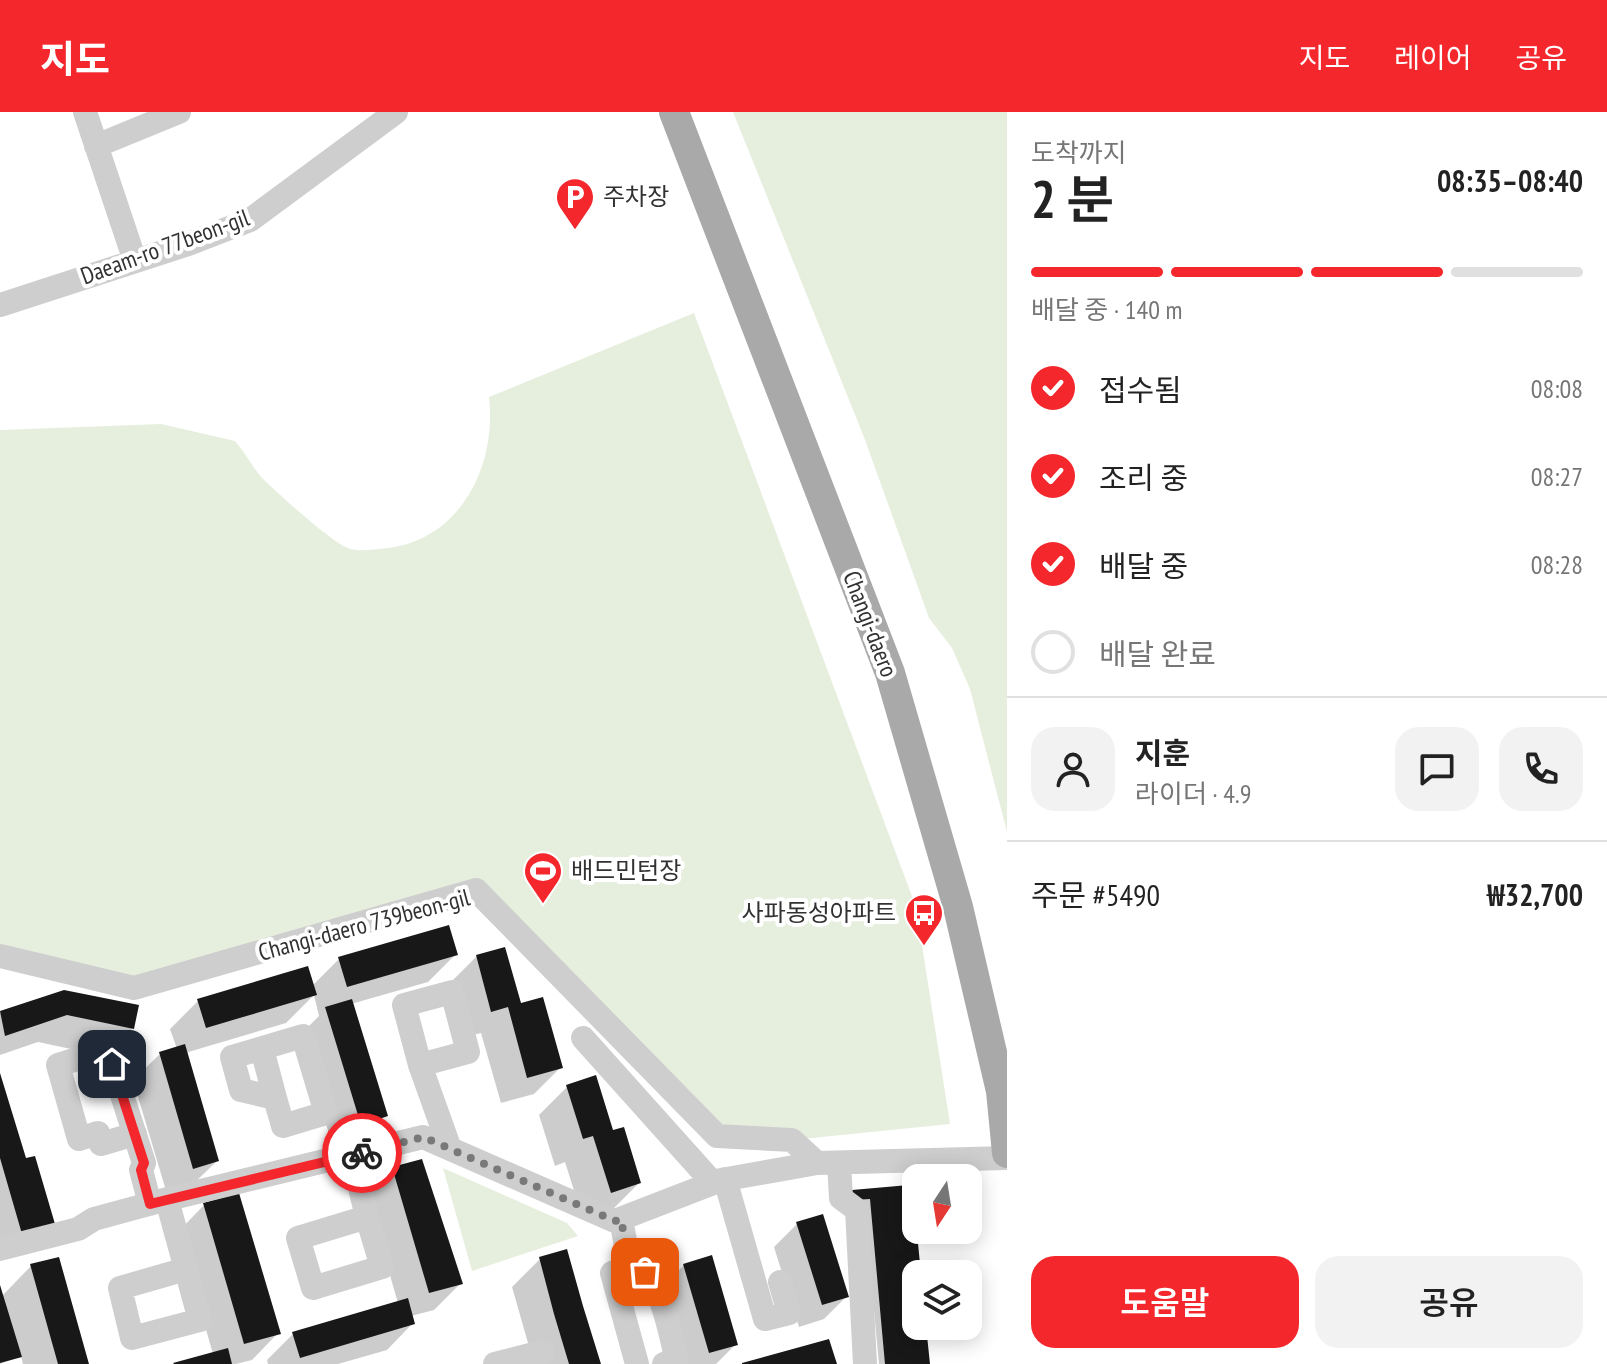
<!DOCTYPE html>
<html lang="ko">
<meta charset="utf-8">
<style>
:root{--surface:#fff;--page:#f2f2f2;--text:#222;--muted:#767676;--line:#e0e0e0;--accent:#f4272d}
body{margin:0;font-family:"PT Sans Narrow","Noto Sans KR",sans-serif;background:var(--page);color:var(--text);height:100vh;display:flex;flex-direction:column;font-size:30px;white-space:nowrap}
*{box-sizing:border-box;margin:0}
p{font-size:26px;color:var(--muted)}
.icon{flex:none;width:44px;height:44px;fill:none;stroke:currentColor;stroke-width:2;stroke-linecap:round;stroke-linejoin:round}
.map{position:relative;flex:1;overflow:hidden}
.side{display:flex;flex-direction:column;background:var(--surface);width:600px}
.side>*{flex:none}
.needle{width:52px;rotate:192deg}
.controls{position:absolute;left:902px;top:1052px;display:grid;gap:16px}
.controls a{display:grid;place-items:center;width:80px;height:80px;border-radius:16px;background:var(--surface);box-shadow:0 4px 20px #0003;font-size:40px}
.pin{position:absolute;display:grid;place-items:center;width:68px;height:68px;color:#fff;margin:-34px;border-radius:16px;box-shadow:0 4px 12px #0006}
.courier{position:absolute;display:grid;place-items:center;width:80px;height:80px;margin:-40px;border:6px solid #f4272d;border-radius:50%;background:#fff;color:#222;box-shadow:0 2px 10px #0007}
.overview em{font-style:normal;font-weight:600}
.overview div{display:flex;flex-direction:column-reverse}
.overview{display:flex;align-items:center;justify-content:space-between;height:136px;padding:0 24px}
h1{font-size:52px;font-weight:600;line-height:60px}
.bar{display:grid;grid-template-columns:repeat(4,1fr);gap:12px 8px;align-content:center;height:96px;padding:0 24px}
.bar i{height:10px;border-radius:6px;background:var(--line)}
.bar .on{background:var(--accent)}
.bar p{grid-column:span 4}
.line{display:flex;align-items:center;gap:20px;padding:0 24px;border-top:2px solid var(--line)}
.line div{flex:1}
.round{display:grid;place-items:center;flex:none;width:84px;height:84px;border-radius:24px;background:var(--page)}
ol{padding:0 24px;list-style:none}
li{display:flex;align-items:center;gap:24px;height:88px}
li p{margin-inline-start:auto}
li .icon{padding:8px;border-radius:50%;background:var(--accent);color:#fff;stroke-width:4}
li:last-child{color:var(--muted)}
li i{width:44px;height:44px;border:4px solid var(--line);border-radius:50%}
.primary-button{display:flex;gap:16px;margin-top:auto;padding:16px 24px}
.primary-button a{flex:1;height:92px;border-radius:24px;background:var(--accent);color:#fff;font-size:32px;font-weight:600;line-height:92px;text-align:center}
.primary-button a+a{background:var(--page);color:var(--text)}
header{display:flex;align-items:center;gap:48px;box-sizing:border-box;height:112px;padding:0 40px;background:var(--accent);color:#fff}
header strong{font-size:38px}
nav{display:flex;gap:44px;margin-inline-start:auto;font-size:28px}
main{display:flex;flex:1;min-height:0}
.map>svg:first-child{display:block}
.green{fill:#e6efde}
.shadow{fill:#0003}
.building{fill:#181818}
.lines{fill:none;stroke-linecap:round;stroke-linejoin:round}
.minor{stroke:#cecece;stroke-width:24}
.major{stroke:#a9a9a9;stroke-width:30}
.done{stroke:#797979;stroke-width:8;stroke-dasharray:0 14.4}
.route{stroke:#f4272d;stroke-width:10}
.labels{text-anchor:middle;stroke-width:8;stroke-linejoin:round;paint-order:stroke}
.poi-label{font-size:24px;fill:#313131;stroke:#fff;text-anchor:start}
.street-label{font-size:24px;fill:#313131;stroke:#fff}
</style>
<header>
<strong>지도</strong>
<nav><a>지도</a><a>레이어</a><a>공유</a></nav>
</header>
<main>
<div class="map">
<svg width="1007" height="1252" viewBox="0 0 1007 1252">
<rect width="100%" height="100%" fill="#fff"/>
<path class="green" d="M 733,0 L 1007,0 L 1007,720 L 970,577 L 952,536 L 929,506 L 864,325 Z
M 694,201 L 916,795 L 950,1012 L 792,1028 L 717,1024 L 476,778 L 134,876 L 0,844 L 0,318 L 161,312 L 235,329 C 246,341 253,357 264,368 C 279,382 335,434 351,437 C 362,440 376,437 388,436 C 461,427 497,353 489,285 Z
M 443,1056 L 567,1111 L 578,1124 L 472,1159 Z"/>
<path class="shadow" d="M 456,842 L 428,870 L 351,892 L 385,1004 L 359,1030 L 334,1038 L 299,924 L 319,904 L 314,883 L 286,911 L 185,941 L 217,1049 L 190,1075 L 167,1082 L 133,968 L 160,942 L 177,937 L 170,917 L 198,889 L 312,874 L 339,847 Z
M 477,844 L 560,956 L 534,982 L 501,991 L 481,921 L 465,925 L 450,871 Z
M 64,880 L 133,916 L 104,944 L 38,930 L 0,943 L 0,901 Z
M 0,966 L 25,1049 L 53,1112 L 0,1147 Z
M 567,975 L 612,1021 L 639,1071 L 611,1099 L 583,1107 L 565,1050 L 555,1054 L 539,1003 Z
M 393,1057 L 461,1171 L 434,1198 L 411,1204 L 413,1211 L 387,1238 L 338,1252 L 268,1252 L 267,1248 L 293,1222 L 398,1191 L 367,1084 Z
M 906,1083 L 919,1162 L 916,1162 L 916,1214 L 924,1214 L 928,1252 L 879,1252 L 864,1092 L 847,1086 Z
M 204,1093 L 278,1221 L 252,1248 L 236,1252 L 178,1252 L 213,1242 L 178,1120 Z
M 822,1104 L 847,1184 L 824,1207 L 799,1215 L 774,1135 L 797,1112 Z
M 566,1140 L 599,1252 L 534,1252 L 512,1175 L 540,1147 Z
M 684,1153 L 736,1232 L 716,1252 L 684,1252 L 661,1176 Z
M 31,1154 L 87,1252 L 23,1252 L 21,1244 L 0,1252 L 0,1177 L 2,1184 Z"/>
<path class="building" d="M 449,813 L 458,843 L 347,875 L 338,845 Z
M 505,835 L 521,891 L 543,885 L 563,956 L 527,966 L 508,895 L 491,900 L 476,843 Z
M 308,854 L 317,883 L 206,916 L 197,887 Z
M 64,878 L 139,893 L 134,917 L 67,903 L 5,924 L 0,899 Z
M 352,887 L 388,1004 L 361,1013 L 325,895 Z
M 185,932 L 219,1049 L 193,1057 L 159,940 Z
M 0,961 L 26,1046 L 35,1044 L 55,1112 L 22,1122 L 0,1046 Z
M 596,963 L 613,1018 L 624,1015 L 641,1071 L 611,1081 L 593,1024 L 583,1027 L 566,973 Z
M 422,1047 L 463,1172 L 429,1181 L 392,1055 Z
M 909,1073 L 908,1081 L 913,1080 L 921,1162 L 916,1162 L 916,1214 L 926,1214 L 930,1252 L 885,1252 L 870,1087 L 854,1088 L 852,1078 Z
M 239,1081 L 281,1222 L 244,1232 L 203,1091 Z
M 823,1102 L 849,1185 L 822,1193 L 796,1110 Z
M 567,1137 L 583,1194 L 601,1252 L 569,1252 L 554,1202 L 539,1145 Z
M 712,1143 L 738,1233 L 709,1241 L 683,1152 Z
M 59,1145 L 89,1252 L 58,1252 L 30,1152 Z
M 0,1173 L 22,1245 L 0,1251 Z
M 408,1186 L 415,1212 L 300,1246 L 292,1220 Z
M 829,1227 L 837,1252 L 742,1252 L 742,1251 Z
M 228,1236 L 232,1252 L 174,1252 L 173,1251 Z"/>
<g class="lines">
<path class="minor" d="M 85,0 L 135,149
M 96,34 L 179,0
M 0,193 L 188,132 L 250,108 L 396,0
M 0,844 L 134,876 L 476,778 L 717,1024 L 792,1028 L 817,1051
M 303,924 L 326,1001 L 283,1014 L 275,986 L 241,978 L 232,945 Z
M 583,926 L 713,1071
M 262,937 L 275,986
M 420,953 L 468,940 L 452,880 L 404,893 L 420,953 L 450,1037
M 135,1022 L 101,1032 L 98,1021 L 79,1027 L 58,953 L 87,944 L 112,952 L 144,1051 L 141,1058 L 150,1092
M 352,1043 L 367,1105
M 839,1051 L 841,1086 L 857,1098 L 865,1252
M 725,1067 L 765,1207 L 789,1201 L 780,1170
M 167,1088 L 200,1208 L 132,1226 L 120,1176 L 186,1157
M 367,1105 L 382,1155 L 313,1176 L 298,1126 Z
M 621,1107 L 630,1156
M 0,1137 L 78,1117 L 94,1107 L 160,1089 L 423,1025 L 615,1109 L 721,1068 L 817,1051 L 1007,1046
M 495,1252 L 542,1240
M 637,1252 L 612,1161 C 617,1159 625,1156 631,1156 C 661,1157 670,1224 677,1248 L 664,1252"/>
<path class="major" d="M 674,0 L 890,561 L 958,795 L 1001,979 L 1007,1041"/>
</g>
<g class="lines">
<path class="done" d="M 362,1041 L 423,1025 L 615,1109 L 621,1107 L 630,1156 L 645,1160"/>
<path class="route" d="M 112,952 L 144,1051 L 141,1058 L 150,1092 L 362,1041"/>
</g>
<defs>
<g id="parking-pin" transform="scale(2)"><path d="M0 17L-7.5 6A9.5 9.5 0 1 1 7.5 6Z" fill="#f4272d" stroke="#fff"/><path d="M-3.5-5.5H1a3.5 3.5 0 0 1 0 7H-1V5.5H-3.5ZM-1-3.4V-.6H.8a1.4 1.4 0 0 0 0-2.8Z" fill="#fff"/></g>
<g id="stadium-pin" transform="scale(2)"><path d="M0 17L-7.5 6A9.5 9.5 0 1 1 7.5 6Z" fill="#f4272d" stroke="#fff"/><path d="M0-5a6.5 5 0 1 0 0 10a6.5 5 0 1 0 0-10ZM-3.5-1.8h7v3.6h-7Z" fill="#fff"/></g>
<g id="bus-pin" transform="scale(2)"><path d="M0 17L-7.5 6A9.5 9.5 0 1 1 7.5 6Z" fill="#f4272d" stroke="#fff"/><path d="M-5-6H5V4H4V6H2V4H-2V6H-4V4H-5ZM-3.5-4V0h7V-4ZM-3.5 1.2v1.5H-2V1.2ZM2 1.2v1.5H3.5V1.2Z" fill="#fff"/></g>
</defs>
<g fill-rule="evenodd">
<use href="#parking-pin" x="575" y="85"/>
<use href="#stadium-pin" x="543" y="759"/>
<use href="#bus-pin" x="924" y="801"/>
</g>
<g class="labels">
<g class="poi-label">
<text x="603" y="93">주차장</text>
<text x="571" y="767">배드민턴장</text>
<text x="896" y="809" text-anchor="end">사파동성아파트</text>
</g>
<g class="street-label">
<text transform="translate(165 135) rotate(-20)" y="8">Daeam-ro 77beon-gil</text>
<text transform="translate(870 512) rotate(69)" y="8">Changi-daero</text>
<text transform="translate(364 813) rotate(-15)" y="8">Changi-daero 739beon-gil</text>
</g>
</g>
</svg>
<div class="controls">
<a><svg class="needle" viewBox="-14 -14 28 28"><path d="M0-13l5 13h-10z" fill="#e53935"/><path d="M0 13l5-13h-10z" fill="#767676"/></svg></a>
<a><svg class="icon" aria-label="layers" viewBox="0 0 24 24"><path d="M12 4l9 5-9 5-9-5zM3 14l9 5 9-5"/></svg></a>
</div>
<div class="pin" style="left:645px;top:1160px;background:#ea580c"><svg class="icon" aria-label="bag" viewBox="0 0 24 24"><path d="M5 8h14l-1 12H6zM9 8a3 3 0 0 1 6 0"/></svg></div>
<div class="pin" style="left:112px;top:952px;background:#1f2937"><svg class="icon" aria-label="home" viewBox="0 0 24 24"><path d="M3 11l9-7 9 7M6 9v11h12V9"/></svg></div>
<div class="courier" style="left:362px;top:1041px"><svg class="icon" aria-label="bike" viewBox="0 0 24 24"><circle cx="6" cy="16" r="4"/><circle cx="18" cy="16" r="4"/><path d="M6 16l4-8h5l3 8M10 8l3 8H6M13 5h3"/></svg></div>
</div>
<section class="side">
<div class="overview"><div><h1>2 분</h1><p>도착까지</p></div><em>08:35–08:40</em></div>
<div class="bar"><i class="on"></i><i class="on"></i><i class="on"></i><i></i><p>배달 중 · 140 m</p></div>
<ol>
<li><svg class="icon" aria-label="check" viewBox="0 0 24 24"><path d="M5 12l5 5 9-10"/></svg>접수됨<p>08:08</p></li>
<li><svg class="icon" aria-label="check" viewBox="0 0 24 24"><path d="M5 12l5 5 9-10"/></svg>조리 중<p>08:27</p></li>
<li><svg class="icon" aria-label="check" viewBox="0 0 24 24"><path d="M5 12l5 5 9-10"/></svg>배달 중<p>08:28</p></li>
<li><i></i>배달 완료</li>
</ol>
<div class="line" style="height:144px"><a class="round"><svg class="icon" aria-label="person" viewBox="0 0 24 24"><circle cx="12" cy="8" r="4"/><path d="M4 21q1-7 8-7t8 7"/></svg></a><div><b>지훈</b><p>라이더 · 4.9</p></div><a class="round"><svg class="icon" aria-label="chat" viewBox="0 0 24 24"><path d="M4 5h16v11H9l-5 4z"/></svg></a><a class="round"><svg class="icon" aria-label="phone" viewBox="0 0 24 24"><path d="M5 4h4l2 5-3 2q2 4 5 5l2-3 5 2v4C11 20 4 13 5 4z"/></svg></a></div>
<div class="line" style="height:104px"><div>주문 #5490</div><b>₩32,700</b></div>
<div class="primary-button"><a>도움말</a><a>공유</a></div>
</section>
</main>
